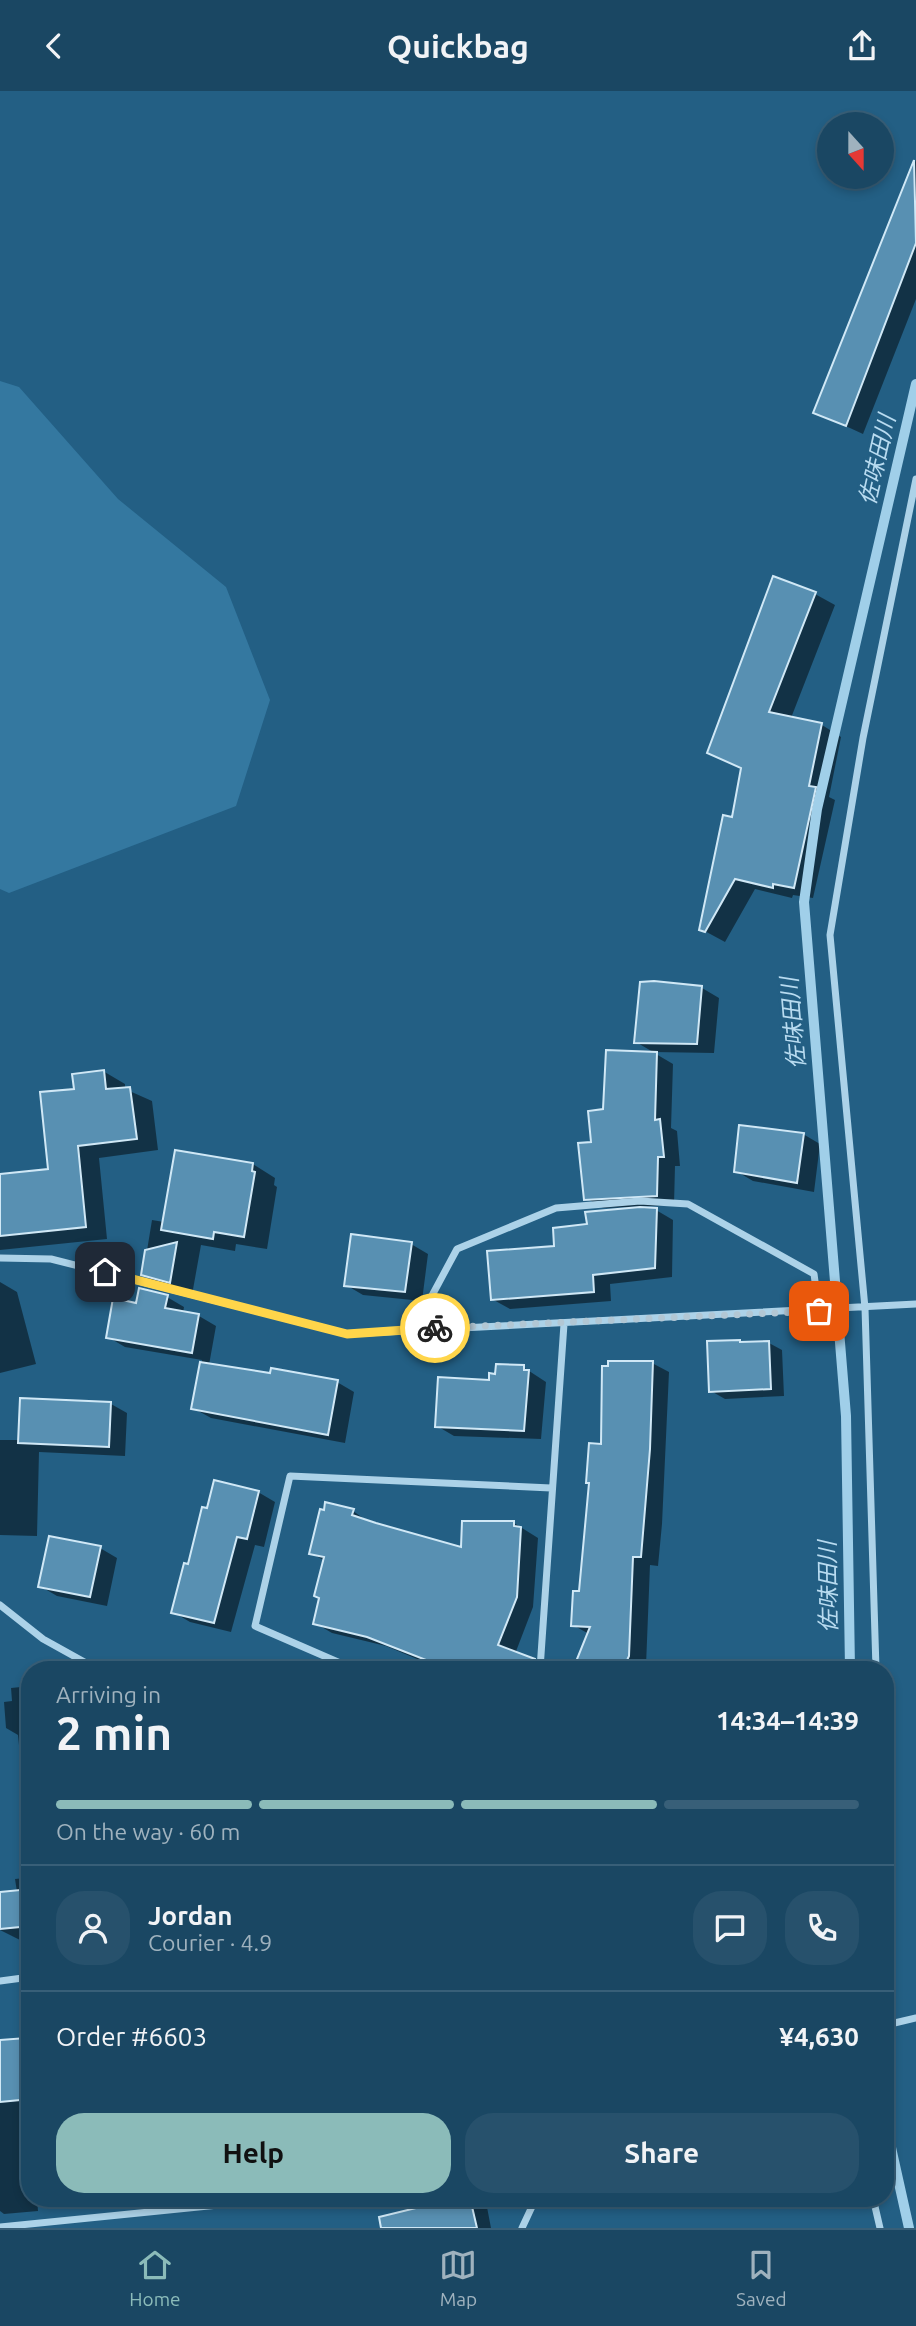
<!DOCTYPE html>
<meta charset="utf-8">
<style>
:root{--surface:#1a4763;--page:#27516c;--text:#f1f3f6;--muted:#9fb2be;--line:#385f78;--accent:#8bbbb9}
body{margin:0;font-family:Ubuntu,"Noto Sans JP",sans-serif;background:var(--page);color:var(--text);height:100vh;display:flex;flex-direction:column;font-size:26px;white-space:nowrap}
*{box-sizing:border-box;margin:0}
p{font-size:23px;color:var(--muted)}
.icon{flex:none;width:38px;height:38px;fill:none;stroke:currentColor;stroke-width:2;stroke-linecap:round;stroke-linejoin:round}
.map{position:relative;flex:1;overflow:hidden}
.drawer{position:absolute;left:21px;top:1570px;width:873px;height:546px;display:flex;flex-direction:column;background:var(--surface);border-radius:28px;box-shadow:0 4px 10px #0003,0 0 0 2px var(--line)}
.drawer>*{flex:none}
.needle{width:46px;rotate:159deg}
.tools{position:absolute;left:817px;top:21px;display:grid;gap:14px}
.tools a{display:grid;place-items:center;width:77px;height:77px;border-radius:50%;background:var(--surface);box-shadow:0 4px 10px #0003,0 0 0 2px var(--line);font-size:35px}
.pin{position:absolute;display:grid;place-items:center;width:60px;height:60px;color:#fff;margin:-30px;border-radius:14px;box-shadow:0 4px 10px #0006}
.courier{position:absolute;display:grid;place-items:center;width:70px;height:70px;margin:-35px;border:5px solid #ffd54a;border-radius:50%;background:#fff;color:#222;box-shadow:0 2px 9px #0007}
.overview em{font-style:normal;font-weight:700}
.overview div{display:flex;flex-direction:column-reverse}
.overview{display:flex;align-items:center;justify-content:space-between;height:119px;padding:0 35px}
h1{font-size:46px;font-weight:700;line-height:52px}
.bar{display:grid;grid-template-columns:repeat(4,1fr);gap:10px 7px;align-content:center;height:84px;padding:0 35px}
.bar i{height:9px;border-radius:5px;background:var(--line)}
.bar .active{background:var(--accent)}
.bar p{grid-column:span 4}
.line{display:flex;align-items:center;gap:18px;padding:0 35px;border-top:2px solid var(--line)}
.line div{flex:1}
.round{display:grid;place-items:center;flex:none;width:74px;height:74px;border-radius:28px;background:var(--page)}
.action{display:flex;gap:14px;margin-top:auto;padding:14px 35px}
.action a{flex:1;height:80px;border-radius:28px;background:var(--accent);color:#111;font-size:28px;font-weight:700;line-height:80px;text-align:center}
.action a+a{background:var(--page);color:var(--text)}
header{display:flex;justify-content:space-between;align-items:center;height:91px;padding:0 35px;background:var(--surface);font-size:32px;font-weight:700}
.dock{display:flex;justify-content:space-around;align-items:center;height:98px;border-top:2px solid var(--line);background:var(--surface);font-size:19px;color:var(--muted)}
.dock a{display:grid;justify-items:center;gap:4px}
.dock .active{color:var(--accent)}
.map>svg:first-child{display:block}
.green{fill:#3478a0}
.shadow{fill:#0007}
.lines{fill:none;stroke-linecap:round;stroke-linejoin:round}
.stream{stroke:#a0cfe9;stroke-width:10}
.building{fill:#5890b2;stroke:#d0e8f6;stroke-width:2}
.street{stroke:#acd2e8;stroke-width:7}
.done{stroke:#b2c7d4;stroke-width:7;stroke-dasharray:0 12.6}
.route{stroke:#ffd54a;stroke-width:9}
.labels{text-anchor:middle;stroke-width:5;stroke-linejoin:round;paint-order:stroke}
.water-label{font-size:23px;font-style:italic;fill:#b8dbf0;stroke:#235f84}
</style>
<header><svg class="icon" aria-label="back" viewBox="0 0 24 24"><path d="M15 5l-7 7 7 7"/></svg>Quickbag<svg class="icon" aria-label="share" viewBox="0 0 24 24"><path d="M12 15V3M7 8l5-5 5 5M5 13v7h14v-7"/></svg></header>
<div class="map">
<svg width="916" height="2137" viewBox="0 0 916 2137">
<rect width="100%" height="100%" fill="#235f84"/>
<path class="green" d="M 0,290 L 19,296 L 118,408 L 226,496 L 270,609 L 236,715 L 9,802 L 0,798 Z"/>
<path class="shadow" d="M 916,69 L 916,208 L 863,343 L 815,321 Z
M 815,503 L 835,514 L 791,627 L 822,634 L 841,646 L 829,706 L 835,709 L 813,807 L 793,804 L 792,807 L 755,798 L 725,851 L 701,838 L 733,728 L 743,678 L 710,661 Z
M 641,893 L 702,897 L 719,907 L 714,962 L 653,961 L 636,951 Z
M 656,963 L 673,973 L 671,1037 L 677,1040 L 680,1075 L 675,1075 L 674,1114 L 603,1117 L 586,1107 L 593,1052 Z
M 103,980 L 125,993 L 125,998 L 152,1010 L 158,1059 L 99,1067 L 107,1148 L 0,1159 L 0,1085 L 50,1079 L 76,999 Z
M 803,1043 L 820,1053 L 814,1101 L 753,1090 L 736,1080 Z
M 253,1073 L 275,1087 L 274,1094 L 277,1096 L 267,1158 L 236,1153 L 235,1160 L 201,1154 L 192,1204 L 166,1197 L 143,1184 L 152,1129 L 164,1131 Z
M 656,1119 L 673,1129 L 672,1186 L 610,1193 L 611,1210 L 510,1218 L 492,1208 L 556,1157 L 589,1135 Z
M 411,1153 L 428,1163 L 422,1210 L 363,1204 L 346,1194 Z
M 0,1191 L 17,1201 L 36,1273 L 0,1282 Z
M 167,1206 L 184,1216 L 183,1222 L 199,1225 L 216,1235 L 209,1274 L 337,1291 L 354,1301 L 345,1352 L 211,1327 L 193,1317 L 202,1269 L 125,1256 L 108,1246 L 138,1214 Z
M 739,1250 L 769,1252 L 782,1259 L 784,1305 L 725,1308 L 711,1300 Z
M 652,1272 L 669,1281 L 662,1433 L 658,1475 L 650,1474 L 646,1575 L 644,1578 L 574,1578 L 589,1543 L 573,1534 L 603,1355 Z
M 523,1276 L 546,1291 L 541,1348 L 454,1345 L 437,1335 L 497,1285 Z
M 111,1313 L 127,1322 L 125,1365 L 39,1361 L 37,1445 L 0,1444 L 0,1349 L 20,1349 Z
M 258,1401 L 275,1411 L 264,1456 L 255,1454 L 231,1541 L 190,1531 L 173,1521 L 189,1475 Z
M 353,1420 L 370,1432 L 462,1458 L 514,1432 L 538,1447 L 533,1516 L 515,1563 L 531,1572 L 528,1578 L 441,1578 L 386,1555 L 332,1542 L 315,1532 L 325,1470 L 311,1462 Z
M 100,1457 L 117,1467 L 107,1515 L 57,1505 L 40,1495 Z
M 21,1591 L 30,1591 L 30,1851 L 24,1851 L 0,1839 L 0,1803 L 17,1801 L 15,1788 L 25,1787 L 21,1747 L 28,1746 L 18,1644 L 6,1637 L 4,1611 L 12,1610 L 11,1597 L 21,1596 Z
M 26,1949 L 30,1951 L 30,2107 L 37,2107 L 38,2120 L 4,2123 L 0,2120 L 0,1951 Z
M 464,2107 L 472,2107 L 487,2116 L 491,2137 L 439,2137 Z"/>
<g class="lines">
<path class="stream" d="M 850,1578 L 846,1325 L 804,811 L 817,718 L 916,293
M 886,2034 L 909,2137"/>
</g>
<path class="building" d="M 914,69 L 916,152 L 846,335 L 813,322 Z
M 773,485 L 816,501 L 769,621 L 822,632 L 809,695 L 816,696 L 794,797 L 773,793 L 773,797 L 735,788 L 705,841 L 699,839 L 723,724 L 732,726 L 741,677 L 707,662 Z
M 654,890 L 702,895 L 697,953 L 634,952 L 640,891 Z
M 606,959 L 657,961 L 655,1029 L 660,1028 L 664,1066 L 658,1066 L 657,1105 L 584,1109 L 578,1052 L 591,1051 L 588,1020 L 603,1018 Z
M 104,979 L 106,998 L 130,996 L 137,1048 L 78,1055 L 86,1136 L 0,1145 L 0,1083 L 48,1078 L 40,1001 L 74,998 L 72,983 Z
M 739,1034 L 804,1042 L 797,1092 L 734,1081 Z
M 175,1059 L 253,1072 L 252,1080 L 255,1081 L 244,1146 L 214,1141 L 213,1148 L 161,1139 Z
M 640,1116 L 657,1117 L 655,1177 L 593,1184 L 594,1201 L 491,1209 L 487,1160 L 554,1155 L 553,1137 L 587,1133 L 585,1121 Z
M 351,1143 L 412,1151 L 405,1201 L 344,1195 Z
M 177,1151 L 170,1192 L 141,1184 L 145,1159 Z
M 139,1197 L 168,1204 L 165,1217 L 199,1223 L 192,1262 L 106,1247 L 113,1207 L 136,1212 Z
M 740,1249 L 740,1251 L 769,1250 L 771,1298 L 709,1301 L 707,1250 Z
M 608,1270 L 653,1270 L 650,1358 L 641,1466 L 633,1466 L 629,1565 L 623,1578 L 573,1578 L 590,1536 L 571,1535 L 573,1500 L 579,1500 L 589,1392 L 586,1392 L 589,1352 L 601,1353 L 602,1275 L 608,1275 Z
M 200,1271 L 270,1282 L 271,1277 L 338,1289 L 328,1344 L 191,1318 Z
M 496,1273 L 524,1274 L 524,1279 L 529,1279 L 524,1340 L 435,1336 L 438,1286 L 489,1289 L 489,1282 L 495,1283 Z
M 20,1307 L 111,1311 L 109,1356 L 18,1352 Z
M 214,1389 L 259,1400 L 247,1448 L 237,1446 L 214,1532 L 171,1522 L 184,1472 L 188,1473 L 202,1416 L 207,1417 Z
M 325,1411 L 354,1418 L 352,1424 L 376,1432 L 461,1456 L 462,1430 L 514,1430 L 514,1435 L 521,1436 L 517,1506 L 498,1554 L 535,1568 L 534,1578 L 449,1578 L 367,1546 L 313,1533 L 319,1507 L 314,1505 L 324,1466 L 309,1463 L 320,1418 L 324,1419 Z
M 49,1445 L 101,1455 L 90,1506 L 38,1496 Z
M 30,1798 L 30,1835 L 0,1838 L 0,1801 Z
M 26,1947 L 30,2008 L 0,2011 L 0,1949 Z
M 457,2107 L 470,2107 L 477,2137 L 381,2137 L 379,2126 Z"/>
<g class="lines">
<path class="street" d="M 0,1167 L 51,1168 L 347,1243 L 916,1213
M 414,1238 L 457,1158 L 556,1117 L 640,1110 L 688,1113 L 814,1183 L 819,1220
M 0,1514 L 43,1548 L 97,1578
M 354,1578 L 255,1535 L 290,1385 L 551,1397
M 540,1578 L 564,1233
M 876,1578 L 865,1217 L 830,844 L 863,647 L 916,388
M 886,1886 L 887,1933
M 0,1890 L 30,1886
M 886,1934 L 916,1927
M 873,2107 L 880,2137
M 0,2136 L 288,2107
M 522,2137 L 536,2107"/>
</g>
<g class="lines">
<path class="done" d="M 435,1237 L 819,1220"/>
<path class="route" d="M 105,1181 L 347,1243 L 435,1237"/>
</g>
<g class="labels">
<g class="water-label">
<text transform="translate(877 369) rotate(-77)" y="8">佐味田川</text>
<text transform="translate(793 932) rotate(-95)" y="8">佐味田川</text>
<text transform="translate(828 1496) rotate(-91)" y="8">佐味田川</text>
</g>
</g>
</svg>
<div class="tools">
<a><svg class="needle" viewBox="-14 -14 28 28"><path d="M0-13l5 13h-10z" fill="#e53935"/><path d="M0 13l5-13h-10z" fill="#9fb2be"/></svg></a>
</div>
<div class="pin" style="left:819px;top:1220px;background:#ea580c"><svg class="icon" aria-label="bag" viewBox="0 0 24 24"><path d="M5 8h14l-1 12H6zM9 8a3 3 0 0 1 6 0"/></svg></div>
<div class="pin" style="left:105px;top:1181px;background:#1f2937"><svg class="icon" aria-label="home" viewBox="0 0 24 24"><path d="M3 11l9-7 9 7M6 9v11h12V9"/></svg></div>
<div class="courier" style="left:435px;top:1237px"><svg class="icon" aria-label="bike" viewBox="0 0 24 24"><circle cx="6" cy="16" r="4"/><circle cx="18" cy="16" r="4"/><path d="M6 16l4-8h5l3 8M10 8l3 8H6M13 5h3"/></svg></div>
<section class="drawer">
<div class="overview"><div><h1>2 min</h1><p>Arriving in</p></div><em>14:34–14:39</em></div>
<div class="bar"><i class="active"></i><i class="active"></i><i class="active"></i><i></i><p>On the way · 60 m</p></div>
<div class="line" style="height:126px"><a class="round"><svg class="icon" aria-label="person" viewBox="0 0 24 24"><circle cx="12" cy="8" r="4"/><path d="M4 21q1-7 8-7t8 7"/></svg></a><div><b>Jordan</b><p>Courier · 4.9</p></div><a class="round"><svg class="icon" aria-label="chat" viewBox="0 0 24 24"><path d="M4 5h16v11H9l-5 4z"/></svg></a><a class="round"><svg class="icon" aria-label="phone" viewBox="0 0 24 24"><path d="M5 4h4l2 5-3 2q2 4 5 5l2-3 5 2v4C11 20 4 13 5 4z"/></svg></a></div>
<div class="line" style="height:91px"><div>Order #6603</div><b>¥4,630</b></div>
<div class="action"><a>Help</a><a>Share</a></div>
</section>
</div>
<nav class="dock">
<a class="active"><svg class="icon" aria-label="home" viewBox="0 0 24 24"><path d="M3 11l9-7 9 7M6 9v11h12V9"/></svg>Home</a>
<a><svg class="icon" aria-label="map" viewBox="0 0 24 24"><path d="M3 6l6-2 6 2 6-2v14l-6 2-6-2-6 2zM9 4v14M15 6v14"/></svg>Map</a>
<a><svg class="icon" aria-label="saved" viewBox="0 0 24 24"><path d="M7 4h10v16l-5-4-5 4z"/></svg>Saved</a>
</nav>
